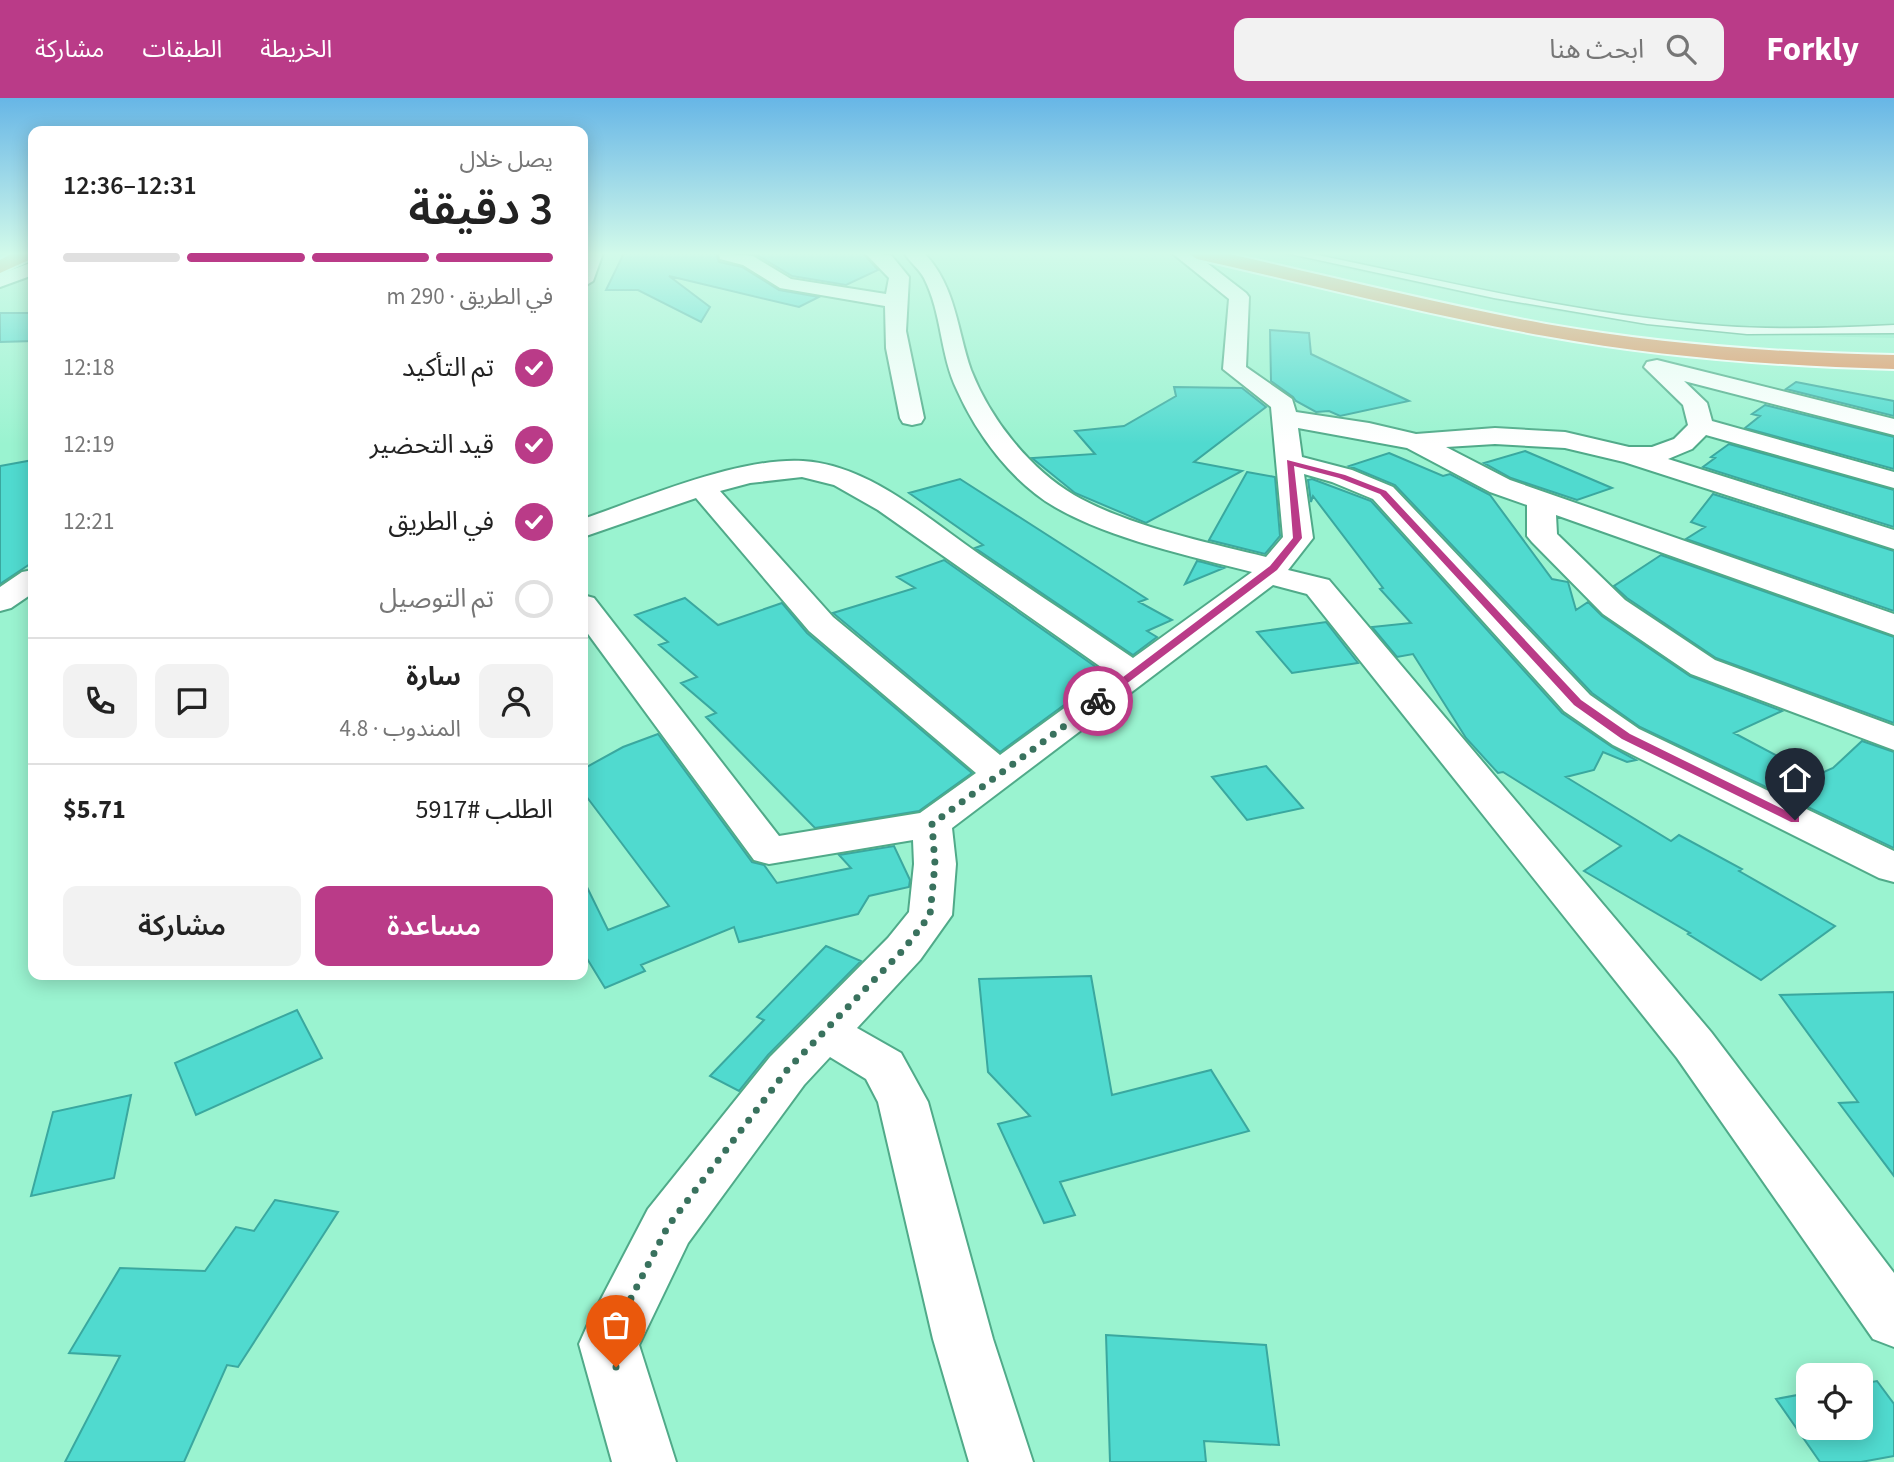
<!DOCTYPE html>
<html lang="ar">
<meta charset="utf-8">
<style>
:root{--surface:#fff;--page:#f2f2f2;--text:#222;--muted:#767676;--line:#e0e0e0;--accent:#ba3b88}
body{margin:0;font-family:"Source Sans 3","Noto Sans Arabic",sans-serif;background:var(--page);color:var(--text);direction:rtl;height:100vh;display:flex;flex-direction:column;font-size:26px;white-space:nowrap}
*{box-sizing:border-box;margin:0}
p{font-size:23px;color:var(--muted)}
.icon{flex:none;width:38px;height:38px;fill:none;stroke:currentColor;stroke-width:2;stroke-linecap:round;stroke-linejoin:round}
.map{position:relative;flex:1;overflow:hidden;direction:ltr}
.details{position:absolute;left:28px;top:28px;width:560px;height:854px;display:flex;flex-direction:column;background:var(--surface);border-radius:14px;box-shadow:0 4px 18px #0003;direction:rtl}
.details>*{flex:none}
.tools{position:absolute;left:1796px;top:1265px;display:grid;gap:14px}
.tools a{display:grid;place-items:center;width:77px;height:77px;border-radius:14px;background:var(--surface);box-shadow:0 4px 18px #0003;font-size:35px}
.pin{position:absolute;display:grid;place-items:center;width:60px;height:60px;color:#fff;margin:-72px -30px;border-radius:50% 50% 50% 0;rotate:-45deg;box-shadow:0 0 7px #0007}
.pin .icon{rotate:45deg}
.courier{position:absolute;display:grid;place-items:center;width:70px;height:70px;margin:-35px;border:5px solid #ba3b88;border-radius:50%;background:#fff;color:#222;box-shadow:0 2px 9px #0007}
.headline em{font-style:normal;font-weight:600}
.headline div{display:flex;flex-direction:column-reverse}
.headline{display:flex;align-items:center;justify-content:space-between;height:119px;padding:0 35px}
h1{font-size:46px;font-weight:600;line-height:52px}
.bar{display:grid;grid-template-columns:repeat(4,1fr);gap:10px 7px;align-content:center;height:84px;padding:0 35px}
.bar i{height:9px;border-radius:5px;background:var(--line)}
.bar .on{background:var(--accent)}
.bar p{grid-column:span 4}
.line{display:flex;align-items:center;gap:18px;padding:0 35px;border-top:2px solid var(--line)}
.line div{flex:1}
.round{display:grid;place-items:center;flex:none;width:74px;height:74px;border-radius:14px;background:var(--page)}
ol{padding:0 35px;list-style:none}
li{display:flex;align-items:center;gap:21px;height:77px}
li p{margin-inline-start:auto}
li .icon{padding:7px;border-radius:50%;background:var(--accent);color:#fff;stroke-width:4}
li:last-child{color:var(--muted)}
li i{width:38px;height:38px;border:4px solid var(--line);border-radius:50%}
.button{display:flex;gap:14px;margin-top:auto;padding:14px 35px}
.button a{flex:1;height:80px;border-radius:14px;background:var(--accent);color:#fff;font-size:28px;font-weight:600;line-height:80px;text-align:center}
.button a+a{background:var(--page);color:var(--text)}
header{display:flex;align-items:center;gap:42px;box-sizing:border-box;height:98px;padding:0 35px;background:var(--accent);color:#fff}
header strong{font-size:33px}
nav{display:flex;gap:38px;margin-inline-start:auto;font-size:24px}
.search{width:490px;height:63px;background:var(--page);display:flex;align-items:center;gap:18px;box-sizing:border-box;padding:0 24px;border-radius:14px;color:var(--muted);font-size:26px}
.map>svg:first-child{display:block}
.built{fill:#86e9c4}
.building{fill:#50dacf;stroke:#3aa89f;stroke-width:2}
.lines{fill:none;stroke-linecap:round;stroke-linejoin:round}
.service-casing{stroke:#50aa89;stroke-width:3}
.minor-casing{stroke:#50aa89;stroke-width:4}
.trunk-casing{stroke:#fff;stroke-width:4}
.service{fill:#fff;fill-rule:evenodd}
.minor{fill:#fff;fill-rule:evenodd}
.trunk{fill:#e48e5c;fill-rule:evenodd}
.route{fill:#ba3b88}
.done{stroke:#39725e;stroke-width:7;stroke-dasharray:0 12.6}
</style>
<header>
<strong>Forkly</strong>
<div class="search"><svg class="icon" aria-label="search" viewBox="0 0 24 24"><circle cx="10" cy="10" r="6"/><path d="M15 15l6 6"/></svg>ابحث هنا</div>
<nav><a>الخريطة</a><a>الطبقات</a><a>مشاركة</a></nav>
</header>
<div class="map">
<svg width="1894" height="1364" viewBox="0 0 1894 1364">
<rect width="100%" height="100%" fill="#9af3d0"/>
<path class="built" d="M 1269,155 L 1894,155 L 1894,240 L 1763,237 L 1688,232 L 1607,221 L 1524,208 Z"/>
<path class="building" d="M 624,155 L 716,155 L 719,164 L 742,169 L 779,192 L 819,199 L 799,209 L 669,178 L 710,209 L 701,224 L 638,192 L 606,192 Z
M 754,155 L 863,155 L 878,172 L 846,187 L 792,178 Z
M 0,215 L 33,215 L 33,243 L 0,244 Z
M 1270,232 L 1309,235 L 1311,256 L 1409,303 L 1340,318 L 1329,313 L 1316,314 L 1296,303 L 1293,299 L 1271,283 Z
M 1796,284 L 1894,303 L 1894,318 L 1786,291 Z
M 1174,289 L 1242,290 L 1266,309 L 1194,364 L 1242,373 L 1146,425 L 1075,395 L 1032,360 L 1095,356 L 1075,333 L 1124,328 L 1176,298 Z
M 1765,307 L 1894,339 L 1894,371 L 1745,330 L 1760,318 L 1752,316 Z
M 1729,346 L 1894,392 L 1894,429 L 1703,369 L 1715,360 L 1711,359 Z
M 1525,353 L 1612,390 L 1577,402 L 1511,380 L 1484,365 Z
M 1389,355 L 1443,378 L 1450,376 L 1490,397 L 1552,481 L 1568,484 L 1576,512 L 1588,504 L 1602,518 L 1690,578 L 1782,613 L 1734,635 L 1815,678 L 1833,670 L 1862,643 L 1894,654 L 1894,750 L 1640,629 L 1592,595 L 1395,387 L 1349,368 Z
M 33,362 L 33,464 L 0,486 L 0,368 Z
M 1247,374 L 1275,379 L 1280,438 L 1265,456 L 1209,442 Z
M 960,381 L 1147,501 L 1139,504 L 1172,522 L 1147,533 L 1157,539 L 1133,557 L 975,450 L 983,447 L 909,395 Z
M 1312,381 L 1371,403 L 1562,615 L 1612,649 L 1636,662 L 1627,664 L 1603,654 L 1594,672 L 1566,679 L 1671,743 L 1679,737 L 1742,771 L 1739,773 L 1835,828 L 1761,882 L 1688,836 L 1690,835 L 1584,773 L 1621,748 L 1503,674 L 1498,675 L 1466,640 L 1413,556 L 1397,559 L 1372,529 L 1411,525 L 1380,491 L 1383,490 L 1313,398 L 1311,404 L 1308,382 Z
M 1713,396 L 1894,453 L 1894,513 L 1686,441 L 1705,429 L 1691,424 Z
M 1661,457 L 1894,539 L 1894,625 L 1716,560 L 1627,500 L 1614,488 Z
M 944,462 L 1103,574 L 1097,576 L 1101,580 L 1000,654 L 833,515 L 915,490 L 897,479 Z
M 1197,463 L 1202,464 L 1224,470 L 1185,486 Z
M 685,500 L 718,527 L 782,505 L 807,535 L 972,675 L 919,713 L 815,730 L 706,619 L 716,615 L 681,585 L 697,579 L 659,547 L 668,544 L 635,517 Z
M 1326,524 L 1358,565 L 1292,575 L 1257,534 Z
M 658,636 L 752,764 L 764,767 L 777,785 L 851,770 L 839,757 L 894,748 L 910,782 L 909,789 L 869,798 L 858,816 L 739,844 L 734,829 L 641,867 L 645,873 L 605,890 L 583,854 L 583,781 L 608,832 L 669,808 L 583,694 L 583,671 L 623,649 Z
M 1266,668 L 1303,710 L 1247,722 L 1212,679 Z
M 826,848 L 861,863 L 768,957 L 739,993 L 710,978 L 764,922 L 757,919 Z
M 1091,878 L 1112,997 L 1211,972 L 1249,1033 L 1060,1084 L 1075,1117 L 1044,1125 L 998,1026 L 1030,1018 L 988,974 L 979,881 Z
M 1894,894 L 1894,1078 L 1839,1005 L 1858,1004 L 1780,897 Z
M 297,912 L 322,960 L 196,1017 L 175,965 Z
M 131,997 L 114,1080 L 31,1098 L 53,1014 Z
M 275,1102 L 338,1114 L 238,1269 L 227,1267 L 184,1364 L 65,1364 L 120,1258 L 69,1255 L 120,1170 L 205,1173 L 236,1129 L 254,1133 Z
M 1106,1237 L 1266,1247 L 1279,1347 L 1204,1343 L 1206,1364 L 1110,1364 Z
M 1877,1283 L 1894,1306 L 1894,1358 L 1861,1364 L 1820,1364 L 1776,1301 L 1808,1295 L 1808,1330 L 1860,1330 L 1860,1286 Z"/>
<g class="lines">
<g class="service-casing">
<path id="service" d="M 1286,155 L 1308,155 C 1445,183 1584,218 1723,228 C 1780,232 1837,230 1894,227 L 1894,235 L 1747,236 L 1647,226 L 1494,200 Z"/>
</g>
<g class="minor-casing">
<path id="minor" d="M 584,155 L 603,155 L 593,183 L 583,189 Z
M 719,155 L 753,158 L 791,181 L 886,196 L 889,180 L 865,155 L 891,157 L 909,179 L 906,233 L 924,320 L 921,325 L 912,327 L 903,325 L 900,320 L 886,250 L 885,208 L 780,190 L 743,167 L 720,161 Z
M 904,155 L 924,155 C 956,188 957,232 971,272 C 990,321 1029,370 1074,397 C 1128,428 1206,444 1266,459 L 1283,439 L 1271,309 L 1223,271 L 1229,201 L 1172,155 L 1194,155 L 1246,195 L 1249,199 L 1246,269 L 1292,301 L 1296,314 L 1369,325 L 1416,336 L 1495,330 L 1565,334 L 1629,349 L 1652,349 L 1674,341 L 1688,327 L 1683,307 L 1644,269 L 1647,264 L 1657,262 L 1894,321 L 1894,337 L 1684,283 L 1707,305 L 1712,323 L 1894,374 L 1894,390 L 1706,337 L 1692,351 L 1668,361 L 1894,432 L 1894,451 L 1624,364 L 1565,350 L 1495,346 L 1446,349 L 1510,382 L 1894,516 L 1894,537 L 1556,417 L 1557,436 L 1625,502 L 1715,562 L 1894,628 L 1894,652 L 1691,576 L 1603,516 L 1532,444 L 1527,438 L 1527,407 L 1490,394 L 1407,350 L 1298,330 L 1302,359 L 1352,372 L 1393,389 L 1590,597 L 1639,631 L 1894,753 L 1894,784 L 1879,780 L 1613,647 L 1564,613 L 1373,401 L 1332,384 L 1304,376 L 1313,440 L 1288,472 L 1329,482 L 1711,934 L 1894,1175 L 1894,1249 L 1873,1241 L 1677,960 L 1307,496 L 1273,487 L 952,730 L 956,766 L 952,817 L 920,862 L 857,930 L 901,955 L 928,1004 L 993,1241 L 1033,1364 L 969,1364 L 933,1241 L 878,1004 L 866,981 L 830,959 L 804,987 L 688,1145 L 639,1247 L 676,1364 L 612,1364 L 579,1246 L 588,1226 L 648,1111 L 770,959 L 888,840 L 909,814 L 914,766 L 913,742 L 769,766 L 754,762 L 583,529 L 583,497 L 594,500 L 779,738 L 920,715 L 976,675 L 809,533 L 696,400 L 583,439 L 583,421 C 644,400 739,359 803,363 C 869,367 927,420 979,456 C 1030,491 1082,525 1133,560 L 1252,474 C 1190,458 1110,441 1055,409 C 1012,384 977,337 957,292 C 940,257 942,215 924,180 C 919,171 910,164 904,155 ZM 802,379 L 834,387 L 878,412 L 1111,576 L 1000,657 L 833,519 L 720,393 L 750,385 Z
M 33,164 L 33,177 L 0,189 L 0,176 Z
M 33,472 L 33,495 L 11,510 L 0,513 L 0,489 L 22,474 Z"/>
</g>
<g class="trunk-casing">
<path id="trunk" d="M 13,155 L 33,155 L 33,160 L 0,175 L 0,162 Z
M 1188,155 L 1225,155 C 1332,179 1438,206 1546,226 C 1661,246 1777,255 1894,257 L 1894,271 C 1777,268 1660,259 1545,238 C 1428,217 1313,187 1197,161 Z"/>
</g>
<use href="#service" class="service"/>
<use href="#minor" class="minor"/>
<use href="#trunk" class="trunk"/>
</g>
<linearGradient id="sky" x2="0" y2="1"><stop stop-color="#67b6e6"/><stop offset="0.45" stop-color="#d2faea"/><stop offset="1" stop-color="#d2faea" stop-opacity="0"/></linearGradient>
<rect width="1894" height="346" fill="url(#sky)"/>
<path class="route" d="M 1287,362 L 1345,377 L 1386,393 L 1581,602 L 1630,636 L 1799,719 L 1799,724 L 1791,724 L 1622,641 L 1574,607 L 1380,396 L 1339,380 L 1294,368 L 1302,440 L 1277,472 L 1101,605 L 1094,605 L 1094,601 L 1270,468 L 1293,440 Z"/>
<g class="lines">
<path class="done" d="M 616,1269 L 608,1245 L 668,1128 L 787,972 L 904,851 L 930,817 L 935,766 L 932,726 L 1098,603"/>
</g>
</svg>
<div class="tools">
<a><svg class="icon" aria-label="locate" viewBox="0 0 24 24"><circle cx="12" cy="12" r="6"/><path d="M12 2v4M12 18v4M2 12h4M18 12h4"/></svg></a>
</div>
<div class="pin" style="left:616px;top:1269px;background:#ea580c"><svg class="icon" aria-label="bag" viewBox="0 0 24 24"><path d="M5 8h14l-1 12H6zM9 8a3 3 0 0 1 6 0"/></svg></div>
<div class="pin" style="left:1795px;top:722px;background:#1f2937"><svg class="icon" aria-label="home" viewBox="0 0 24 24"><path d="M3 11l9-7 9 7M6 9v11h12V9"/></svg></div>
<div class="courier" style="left:1098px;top:603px"><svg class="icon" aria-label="bike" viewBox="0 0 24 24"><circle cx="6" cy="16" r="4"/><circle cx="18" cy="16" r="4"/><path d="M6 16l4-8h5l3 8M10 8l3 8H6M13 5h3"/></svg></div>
<section class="details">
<div class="headline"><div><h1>3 دقيقة</h1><p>يصل خلال</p></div><em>12:31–12:36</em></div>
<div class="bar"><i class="on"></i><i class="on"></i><i class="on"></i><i></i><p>في الطريق · 290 m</p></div>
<ol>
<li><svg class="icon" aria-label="check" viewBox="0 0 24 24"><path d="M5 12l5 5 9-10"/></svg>تم التأكيد<p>12:18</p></li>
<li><svg class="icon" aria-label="check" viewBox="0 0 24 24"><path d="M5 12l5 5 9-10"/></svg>قيد التحضير<p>12:19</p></li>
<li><svg class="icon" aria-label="check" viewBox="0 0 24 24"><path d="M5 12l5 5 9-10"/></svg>في الطريق<p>12:21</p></li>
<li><i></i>تم التوصيل</li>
</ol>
<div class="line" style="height:126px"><a class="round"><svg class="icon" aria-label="person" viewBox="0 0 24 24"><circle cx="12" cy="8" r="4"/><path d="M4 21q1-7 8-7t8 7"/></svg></a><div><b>سارة</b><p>المندوب · 4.8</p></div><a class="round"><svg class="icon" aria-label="chat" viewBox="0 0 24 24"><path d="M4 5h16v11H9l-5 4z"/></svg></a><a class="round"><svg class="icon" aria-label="phone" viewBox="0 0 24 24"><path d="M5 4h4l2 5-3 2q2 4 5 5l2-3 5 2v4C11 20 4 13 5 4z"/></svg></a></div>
<div class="line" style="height:91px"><div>الطلب #5917</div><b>$5.71</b></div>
<div class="button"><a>مساعدة</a><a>مشاركة</a></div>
</section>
</div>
